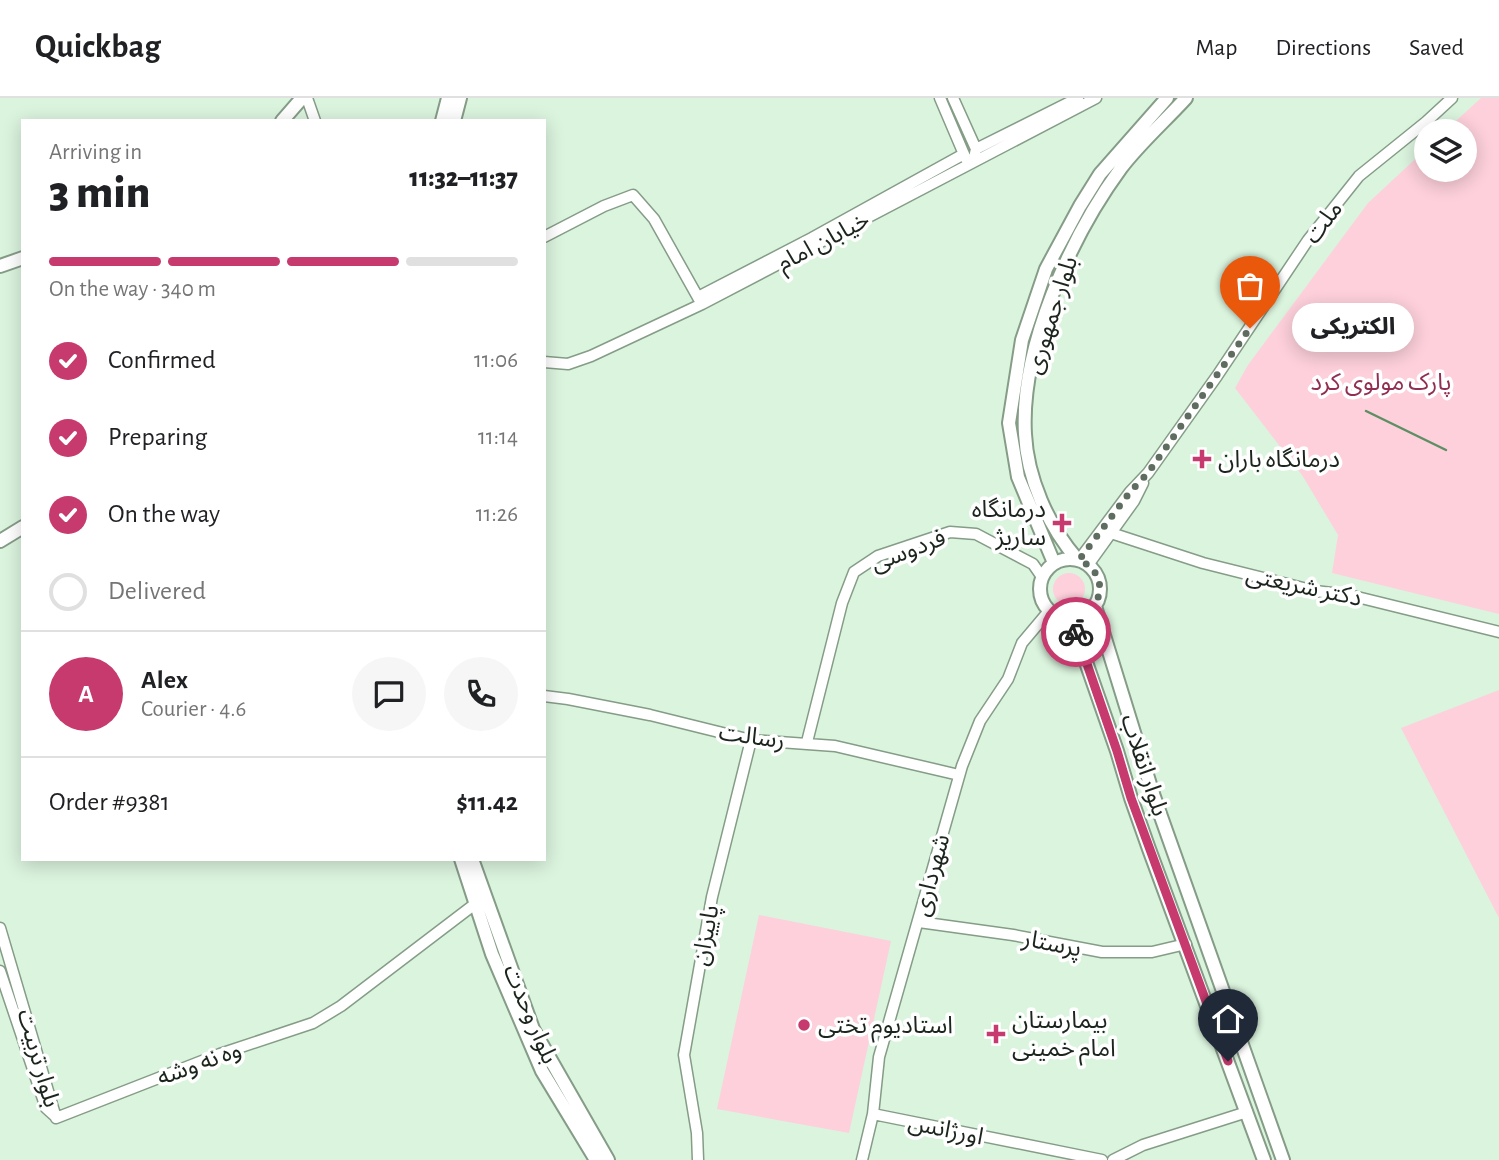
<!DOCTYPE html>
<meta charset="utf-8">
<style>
:root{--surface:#fff;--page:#f6f6f6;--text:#202124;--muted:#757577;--line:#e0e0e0;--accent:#c63a6e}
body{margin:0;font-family:"Alegreya Sans","Noto Sans Arabic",sans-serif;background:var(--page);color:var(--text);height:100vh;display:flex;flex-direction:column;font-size:26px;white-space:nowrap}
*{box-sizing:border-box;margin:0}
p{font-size:23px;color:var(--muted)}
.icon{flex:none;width:38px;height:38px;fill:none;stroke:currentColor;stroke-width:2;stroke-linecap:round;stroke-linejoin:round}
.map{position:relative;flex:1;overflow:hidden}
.sheet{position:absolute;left:21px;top:21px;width:525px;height:742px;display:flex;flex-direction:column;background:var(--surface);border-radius:0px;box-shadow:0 4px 18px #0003}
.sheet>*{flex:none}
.fabs{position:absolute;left:1414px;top:21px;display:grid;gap:14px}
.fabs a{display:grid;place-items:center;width:63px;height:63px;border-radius:50%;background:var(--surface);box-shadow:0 4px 18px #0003;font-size:35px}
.pin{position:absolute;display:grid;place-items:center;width:60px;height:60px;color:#fff;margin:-72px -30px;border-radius:50% 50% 50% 0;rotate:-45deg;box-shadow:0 0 7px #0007}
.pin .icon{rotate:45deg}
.courier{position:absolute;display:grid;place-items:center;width:70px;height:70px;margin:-35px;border:5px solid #c63a6e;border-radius:50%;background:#fff;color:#222;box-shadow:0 2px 9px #0007}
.bubble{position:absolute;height:49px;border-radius:24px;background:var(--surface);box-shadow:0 4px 18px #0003;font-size:23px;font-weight:800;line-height:49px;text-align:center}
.overview em{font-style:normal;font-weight:800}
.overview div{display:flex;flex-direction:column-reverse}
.overview{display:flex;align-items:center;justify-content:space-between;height:119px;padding:0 28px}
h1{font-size:46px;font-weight:800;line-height:52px}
.bar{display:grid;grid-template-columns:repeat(4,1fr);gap:10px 7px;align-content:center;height:84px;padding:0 28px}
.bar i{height:9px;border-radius:5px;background:var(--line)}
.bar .selected{background:var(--accent)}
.bar p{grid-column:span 4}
.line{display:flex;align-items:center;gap:18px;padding:0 28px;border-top:2px solid var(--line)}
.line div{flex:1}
.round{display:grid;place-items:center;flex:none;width:74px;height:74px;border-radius:37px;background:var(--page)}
ol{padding:0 28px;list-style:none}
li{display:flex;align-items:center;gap:21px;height:77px}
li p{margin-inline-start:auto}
li .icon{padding:7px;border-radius:50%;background:var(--accent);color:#fff;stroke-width:4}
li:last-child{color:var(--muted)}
li i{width:38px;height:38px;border:4px solid var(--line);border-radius:50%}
header{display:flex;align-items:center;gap:42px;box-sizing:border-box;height:98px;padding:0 35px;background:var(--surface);border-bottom:2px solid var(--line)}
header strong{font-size:33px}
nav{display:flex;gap:38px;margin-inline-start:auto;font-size:24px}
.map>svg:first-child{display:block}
.green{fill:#fdd0db}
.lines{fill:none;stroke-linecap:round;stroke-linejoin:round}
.stream{stroke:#5e8f64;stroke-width:2.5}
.minor-casing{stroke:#859c87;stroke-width:13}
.major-casing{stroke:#859c87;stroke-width:16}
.minor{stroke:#fff;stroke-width:10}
.major{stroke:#fff;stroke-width:12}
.done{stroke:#5f6d61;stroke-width:7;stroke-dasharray:0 12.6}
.route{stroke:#c63a6e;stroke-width:9}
.poi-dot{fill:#c63a6e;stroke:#fff;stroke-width:2.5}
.labels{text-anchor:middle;stroke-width:7;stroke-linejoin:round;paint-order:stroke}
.street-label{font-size:24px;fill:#1c251d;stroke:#fff}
.park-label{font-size:24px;fill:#912e52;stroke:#fff}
.poi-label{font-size:24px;fill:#1c251d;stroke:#fff;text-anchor:start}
</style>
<header>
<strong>Quickbag</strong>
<nav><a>Map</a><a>Directions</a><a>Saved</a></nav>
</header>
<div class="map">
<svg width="1499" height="1062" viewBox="0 0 1499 1062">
<rect width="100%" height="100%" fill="#dbf4de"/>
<path class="green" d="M 1481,0 L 1499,0 L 1499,516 L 1332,475 L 1338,437 L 1302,377 L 1235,290 L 1248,267 L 1368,105 L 1426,51 L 1426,72 L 1465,72 L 1465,33 L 1445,33 Z
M1053 491a16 16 0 1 1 32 0a16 16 0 1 1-32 0Z
M 1499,592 L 1499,820 L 1401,630 Z
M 759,817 L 891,843 L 849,1035 L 717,1011 Z"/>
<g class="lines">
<path class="stream" d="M 1366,313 L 1446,352"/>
<g class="minor-casing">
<path id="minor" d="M 307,0 L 315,23
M 940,0 L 966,61 L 973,64 L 976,51 L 953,0
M 976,51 L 1078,0
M 544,139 L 604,108 L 633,97 L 654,121 L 700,203
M 698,199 L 812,140 L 964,56
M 544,264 L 568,266 L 591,258 L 702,206 L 1096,0
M 1111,435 L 1203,465 L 1315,493 L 1349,497 L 1499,534
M 1079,462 L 1130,394 L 1148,375 L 1217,278 L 1308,142 L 1359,78 L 1426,24 L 1452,0
M 1088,467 L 1134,403 L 1143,385
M 544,598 L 568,601 L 650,617 L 751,642 L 835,648 L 959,677
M 807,644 L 842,505 L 854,474 L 878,458 L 950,434 L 976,436 L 1033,466 L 1042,479
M 919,824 L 1013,837 L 1102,854 L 1152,854 L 1186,846
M 0,830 L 56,1020
M 0,873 L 46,1010 L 56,1019
M 873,1016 L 1102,1062
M 56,1020 L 220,956 L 313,925 L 341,908 L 475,806
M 698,1062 L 697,1035 L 684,957 L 712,799 L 751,642
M 862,1062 L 873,1016 L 879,959 L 962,668 L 980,623 L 1008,581 L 1022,545 L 1049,513
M 1113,1062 L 1143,1047 L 1247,1014"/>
</g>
<g class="major-casing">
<path id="major" d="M 282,23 L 302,0
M 442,23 L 448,0
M 454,23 L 460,0
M 0,168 L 23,160
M 0,443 L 23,429
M1040 491a30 30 0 1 1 60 0a30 30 0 1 1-60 0Z
M 1077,461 C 1048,428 1027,379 1025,336 C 1020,250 1071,138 1121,70 C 1140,45 1165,23 1186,0
M 1054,465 L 1018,379 L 1009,325 L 1022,242 L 1046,171 L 1080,108 L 1100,76 L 1167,0
M 1095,508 L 1153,696 L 1283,1062
M 1071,521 L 1117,653 L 1131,700 L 1149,751 L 1264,1062
M 461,761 L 492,856 L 542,973 L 596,1062
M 472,761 L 533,931 L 608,1062"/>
</g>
<use href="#minor" class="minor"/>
<use href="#major" class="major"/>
</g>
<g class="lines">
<path class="done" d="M 1076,534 L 1071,521 C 1104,514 1111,476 1079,462 L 1130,394 L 1148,375 L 1250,230"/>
<path class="route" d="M 1076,534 L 1117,653 L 1131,700 L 1228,963"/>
</g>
<g class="poi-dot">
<path d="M1198.5 350.5h7v7h7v7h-7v7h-7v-7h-7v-7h7z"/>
<path d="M1058.5 414.5h7v7h7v7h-7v7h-7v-7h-7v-7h7z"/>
<circle cx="804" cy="927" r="7"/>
<path d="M992.5 925.5h7v7h7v7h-7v7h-7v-7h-7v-7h7z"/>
</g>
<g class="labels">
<g class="street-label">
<text transform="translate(1323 124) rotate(-53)" y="8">ملت</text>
<text transform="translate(823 143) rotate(-28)" y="8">خیابان امام</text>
<text transform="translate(1051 217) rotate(-72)" y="8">بلوار جمهوری</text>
<text transform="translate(908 452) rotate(-21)" y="8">فردوسی</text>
<text transform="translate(1304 488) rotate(12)" y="8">دکتر شریعتی</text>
<text transform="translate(752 638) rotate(8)" y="8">رسالت</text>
<text transform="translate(1145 667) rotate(72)" y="8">بلوار انقلاب</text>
<text transform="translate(931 777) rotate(-75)" y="8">شهرداری</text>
<text transform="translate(705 837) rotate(-79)" y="8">پاییزان</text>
<text transform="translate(1052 845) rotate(11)" y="8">پرستار</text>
<text transform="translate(531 916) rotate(67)" y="8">بلوار وحدت</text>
<text transform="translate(39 960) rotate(74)" y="8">بلوار تربیت</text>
<text transform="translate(199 965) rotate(-20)" y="8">وه نه وشه</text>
<text transform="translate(946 1031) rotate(12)" y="8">اورژانس</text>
</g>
<g class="park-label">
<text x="1381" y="292">پارک مولوی کرد</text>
</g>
<g class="poi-label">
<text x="1218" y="369">درمانگاه باران</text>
<text x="1046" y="419" text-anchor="end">درمانگاه<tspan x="1046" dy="28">ساریژ</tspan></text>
<text x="1012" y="930">بیمارستان<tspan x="1012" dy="28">امام خمینی</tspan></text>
<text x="818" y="935">استادیوم تختی</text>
</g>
</g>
</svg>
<div class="fabs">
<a><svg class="icon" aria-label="layers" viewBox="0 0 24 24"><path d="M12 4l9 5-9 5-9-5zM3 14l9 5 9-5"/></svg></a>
</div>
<div class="pin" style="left:1250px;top:230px;background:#ea580c"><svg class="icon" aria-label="bag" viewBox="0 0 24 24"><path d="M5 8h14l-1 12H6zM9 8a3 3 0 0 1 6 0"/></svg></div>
<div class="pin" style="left:1228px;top:963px;background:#1f2937"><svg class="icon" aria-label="home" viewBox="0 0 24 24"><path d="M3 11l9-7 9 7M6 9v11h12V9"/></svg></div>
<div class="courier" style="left:1076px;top:534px"><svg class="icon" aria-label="bike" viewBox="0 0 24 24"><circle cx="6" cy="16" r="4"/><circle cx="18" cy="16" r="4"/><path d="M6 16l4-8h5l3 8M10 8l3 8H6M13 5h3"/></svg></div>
<div class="bubble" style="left:1292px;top:205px;width:122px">الکتریکی</div>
<section class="sheet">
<div class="overview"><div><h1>3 min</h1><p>Arriving in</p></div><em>11:32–11:37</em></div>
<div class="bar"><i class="selected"></i><i class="selected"></i><i class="selected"></i><i></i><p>On the way · 340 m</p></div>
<ol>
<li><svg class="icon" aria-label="check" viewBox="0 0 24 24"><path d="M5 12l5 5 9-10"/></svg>Confirmed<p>11:06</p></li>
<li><svg class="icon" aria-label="check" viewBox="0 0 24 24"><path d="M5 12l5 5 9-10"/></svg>Preparing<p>11:14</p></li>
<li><svg class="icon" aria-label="check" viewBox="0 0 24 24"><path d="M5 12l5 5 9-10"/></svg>On the way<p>11:26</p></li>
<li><i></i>Delivered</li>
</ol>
<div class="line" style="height:126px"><b class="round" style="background:var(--accent);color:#fff">A</b><div><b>Alex</b><p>Courier · 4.6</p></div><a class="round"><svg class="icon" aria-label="chat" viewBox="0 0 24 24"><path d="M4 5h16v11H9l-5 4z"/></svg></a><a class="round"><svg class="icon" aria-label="phone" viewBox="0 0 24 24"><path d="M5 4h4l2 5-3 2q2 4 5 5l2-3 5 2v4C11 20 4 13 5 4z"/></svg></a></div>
<div class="line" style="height:91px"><div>Order #9381</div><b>$11.42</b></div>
</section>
</div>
